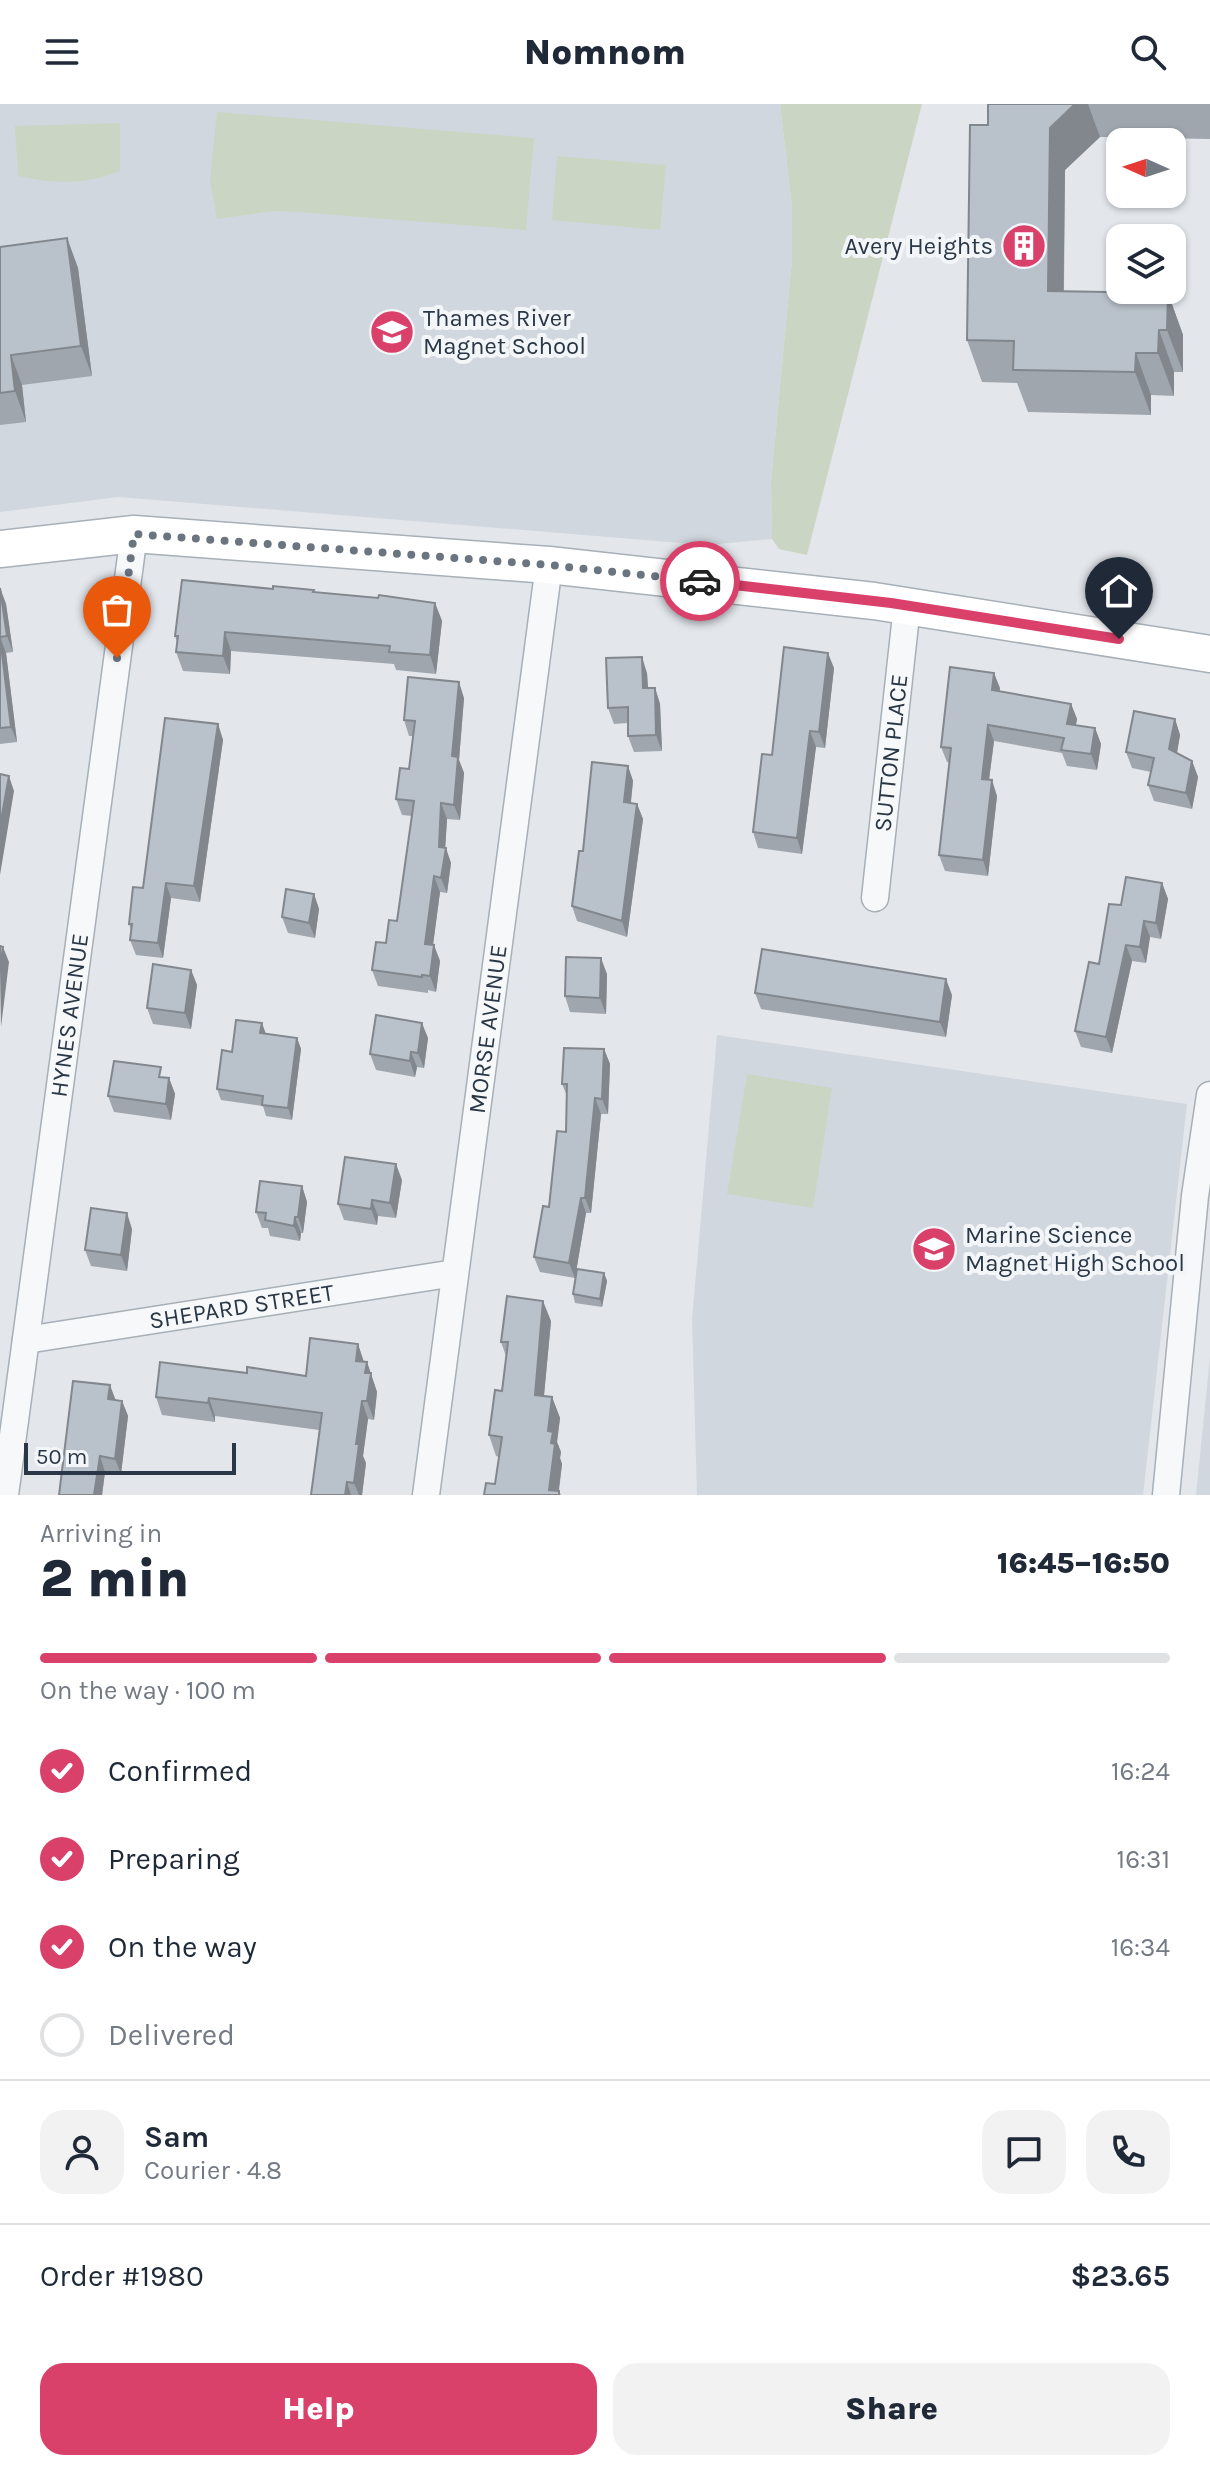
<!DOCTYPE html>
<meta charset="utf-8">
<style>
:root{--surface:#fff;--page:#f2f2f3;--text:#1f2937;--muted:#747a83;--line:#e0e1e3;--accent:#d9406a}
body{margin:0;font-family:Karla,sans-serif;background:var(--page);color:var(--text);height:100vh;display:flex;flex-direction:column;font-size:30px;white-space:nowrap}
*{box-sizing:border-box;margin:0}
p{font-size:26px;color:var(--muted)}
.icon{flex:none;width:44px;height:44px;fill:none;stroke:currentColor;stroke-width:2;stroke-linecap:round;stroke-linejoin:round}
.map{position:relative;height:1391px;overflow:hidden}
.details{display:flex;flex-direction:column;background:var(--surface);flex:1}
.details>*{flex:none}
.needle{width:52px;rotate:273deg}
.fabs{position:absolute;left:1106px;top:24px;display:grid;gap:16px}
.fabs a{display:grid;place-items:center;width:80px;height:80px;border-radius:16px;background:var(--surface);box-shadow:0 2px 6px #0004;font-size:40px}
.scale{position:absolute;left:24px;bottom:20px;width:212px;box-sizing:border-box;padding-left:8px;border:4px solid #293746;border-top:0;font-size:22px;line-height:28px;white-space:nowrap;color:#293746;-webkit-text-stroke:6px #f3f6f9;paint-order:stroke}
.pin{position:absolute;display:grid;place-items:center;width:68px;height:68px;color:#fff;margin:-82px -34px;border-radius:50% 50% 50% 0;rotate:-45deg;box-shadow:0 0 8px #0007}
.pin .icon{rotate:45deg}
.courier{position:absolute;display:grid;place-items:center;width:80px;height:80px;margin:-40px;border:6px solid #d9406a;border-radius:50%;background:#fff;color:#222;box-shadow:0 2px 10px #0007}
.head em{font-style:normal;font-weight:800}
.head div{display:flex;flex-direction:column-reverse}
.head{display:flex;align-items:center;justify-content:space-between;height:136px;padding:0 40px}
h1{font-size:52px;font-weight:800;line-height:60px}
.bar{display:grid;grid-template-columns:repeat(4,1fr);gap:12px 8px;align-content:center;height:96px;padding:0 40px}
.bar i{height:10px;border-radius:6px;background:var(--line)}
.bar .current{background:var(--accent)}
.bar p{grid-column:span 4}
.line{display:flex;align-items:center;gap:20px;padding:0 40px;border-top:2px solid var(--line)}
.line div{flex:1}
.round{display:grid;place-items:center;flex:none;width:84px;height:84px;border-radius:24px;background:var(--page)}
ol{padding:0 40px;list-style:none}
li{display:flex;align-items:center;gap:24px;height:88px}
li p{margin-inline-start:auto}
li .icon{padding:8px;border-radius:50%;background:var(--accent);color:#fff;stroke-width:4}
li:last-child{color:var(--muted)}
li i{width:44px;height:44px;border:4px solid var(--line);border-radius:50%}
.cta{display:flex;gap:16px;margin-top:auto;padding:16px 40px}
.cta a{flex:1;height:92px;border-radius:24px;background:var(--accent);color:#fff;font-size:32px;font-weight:800;line-height:92px;text-align:center}
.cta a+a{background:var(--page);color:var(--text)}
header{display:flex;justify-content:space-between;align-items:center;height:104px;padding:0 40px;background:var(--surface);font-size:36px;font-weight:800}
.map>svg:first-child{display:block}
.built{fill:#d0d7de}
.green{fill:#cad6c3}
.lines{fill:none;stroke-linecap:round;stroke-linejoin:round}
.street-casing{stroke:#a7afb7;stroke-width:29}
.secondary-casing{stroke:#a7afb7;stroke-width:39}
.street{stroke:#f6f8fa;stroke-width:26}
.secondary{stroke:#fff;stroke-width:36}
.wall{fill:#9fa6ae}
.shaded-wall{fill:#82878d}
.building{fill:#b9c1ca;stroke:#82878d;stroke-width:2}
.done{stroke:#6a7580;stroke-width:8;stroke-dasharray:0 14.4}
.route{stroke:#d9406a;stroke-width:10}
.labels{text-anchor:middle;stroke-width:8;stroke-linejoin:round;paint-order:stroke}
.poi-label{font-size:24px;fill:#293746;stroke:#f3f6f9;text-anchor:start}
.street-label{font-size:24px;fill:#293746;stroke:#f3f6f9}
</style>
<header><svg class="icon" aria-label="menu" viewBox="0 0 24 24"><path d="M4 6h16M4 12h16M4 18h16"/></svg>Nomnom<svg class="icon" aria-label="search" viewBox="0 0 24 24"><circle cx="10" cy="10" r="6"/><path d="M15 15l6 6"/></svg></header>
<div class="map">
<svg width="1210" height="1391" viewBox="0 0 1210 1391">
<rect width="100%" height="100%" fill="#e3e7ec"/>
<path class="built" d="M 0,0 L 780,0 L 792,103 L 792,155 L 771,378 L 772,435 L 706,441 L 118,393 L 0,408 Z
M 717,931 L 1187,1000 L 1143,1391 L 697,1391 L 692,1216 Z
M 1210,1253 L 1210,1391 L 1196,1391 Z"/>
<path class="green" d="M 780,0 L 922,0 L 807,451 L 779,445 L 772,435 L 771,378 L 792,155 L 792,103 Z
M 217,8 L 534,34 L 526,126 L 298,108 L 273,107 L 217,115 L 210,76 Z
M 120,19 L 120,67 C 84,81 55,80 18,72 L 15,22 Z
M 557,52 L 666,61 L 660,126 L 552,116 Z
M 747,970 L 832,984 L 813,1104 L 727,1090 Z"/>
<g class="lines">
<g class="street-casing">
<g id="street">
<path id="s1" d="M 875,794 L 907,502"/>
<path id="s2" d="M 26,1236 L 455,1169"/>
<path id="s3" d="M 5,1391 L 134,430"/>
<path id="s4" d="M 426,1391 L 549,461"/>
<path d="M 1166,1391 L 1195,1092 L 1210,991"/>
</g>
</g>
<g class="secondary-casing">
<path id="secondary" d="M 0,445 L 134,430 L 549,461 L 874,497 L 1210,550"/>
</g>
<use href="#street" class="street"/>
<use href="#secondary" class="secondary"/>
</g>
<path class="wall" d="M 988,0 L 1210,0 L 1210,35 L 1100,33 L 1065,66 L 1064,187 L 1168,189 L 1183,231 L 1183,268 L 1174,268 L 1174,292 L 1151,291 L 1151,311 L 1028,308 L 1017,279 L 982,278 L 967,236 L 988,21 Z
M 67,134 L 78,164 L 92,272 L 22,281 L 26,318 L 0,321 L 0,143 Z
M 0,484 L 6,500 L 13,548 L 6,549 L 17,638 L 0,640 Z
M 315,488 L 435,499 L 442,517 L 436,570 L 396,566 L 394,560 L 231,547 L 230,570 L 183,567 L 176,548 L 177,538 L 175,532 Z
M 834,564 L 825,644 L 816,643 L 802,750 L 758,744 L 753,728 L 772,651 Z
M 647,569 L 648,584 L 655,584 L 660,600 L 662,647 L 634,648 L 628,632 L 628,619 L 614,620 L 608,604 Z
M 1000,584 L 999,587 L 1071,600 L 1077,615 L 1076,621 L 1095,624 L 1101,640 L 1097,666 L 1067,662 L 1062,649 L 994,637 L 989,676 L 997,692 L 988,772 L 945,767 L 939,751 L 950,659 L 947,658 L 941,643 Z
M 464,594 L 459,656 L 464,669 L 460,716 L 447,715 L 445,744 L 451,759 L 447,789 L 440,788 L 433,841 L 440,857 L 436,888 L 428,886 L 428,889 L 378,882 L 372,866 L 397,817 L 412,712 L 402,711 L 396,695 L 409,665 L 413,632 L 409,632 L 404,616 Z
M 1175,615 L 1180,631 L 1177,649 L 1192,657 L 1198,673 L 1192,705 L 1154,697 L 1148,681 L 1151,668 L 1132,664 L 1126,648 Z
M 218,620 L 223,636 L 200,798 L 171,794 L 163,854 L 136,851 L 130,836 L 131,827 L 129,820 L 143,784 Z
M 628,662 L 633,677 L 631,699 L 637,700 L 643,715 L 627,833 L 577,817 L 572,802 L 583,747 Z
M 1162,779 L 1168,795 L 1161,835 L 1150,833 L 1146,859 L 1132,857 L 1112,949 L 1081,943 L 1075,927 L 1099,860 Z
M 314,790 L 319,805 L 315,834 L 288,829 L 282,813 Z
M 191,866 L 197,881 L 191,925 L 153,920 L 147,904 Z
M 607,870 L 606,910 L 570,908 L 565,892 Z
M 755,889 L 952,891 L 946,933 L 761,905 Z
M 266,930 L 297,934 L 301,945 L 292,1016 L 266,1012 L 263,1002 L 221,996 L 217,985 L 232,948 Z
M 428,934 L 424,964 L 417,963 L 415,973 L 376,966 L 370,950 Z
M 604,945 L 610,960 L 608,1010 L 601,1010 L 591,1109 L 586,1109 L 575,1174 L 540,1168 L 534,1153 L 549,1103 L 566,1028 L 567,992 L 562,980 Z
M 165,974 L 169,974 L 175,990 L 171,1016 L 114,1008 L 108,992 Z
M 402,1076 L 396,1114 L 378,1112 L 377,1121 L 344,1116 L 338,1100 Z
M 302,1082 L 307,1098 L 303,1129 L 301,1129 L 300,1137 L 270,1132 L 268,1124 L 262,1124 L 256,1108 Z
M 132,1125 L 127,1167 L 91,1162 L 85,1146 Z
M 604,1169 L 607,1177 L 602,1203 L 575,1199 L 573,1190 Z
M 551,1217 L 544,1292 L 552,1293 L 560,1314 L 557,1338 L 561,1348 L 560,1354 L 562,1360 L 559,1387 L 561,1391 L 484,1391 L 495,1380 L 499,1353 L 496,1352 L 489,1331 L 502,1287 L 506,1252 L 501,1238 Z
M 358,1240 L 364,1258 L 367,1258 L 377,1288 L 374,1316 L 368,1315 L 363,1352 L 366,1359 L 362,1391 L 311,1391 L 319,1326 L 215,1312 L 215,1318 L 162,1311 L 156,1293 L 247,1269 L 306,1272 Z
M 115,1296 L 122,1297 L 128,1312 L 121,1370 L 105,1368 L 102,1391 L 59,1391 Z"/>
<path class="shaded-wall" d="M 1075,0 L 1088,0 L 1100,33 L 1065,66 L 1063,229 L 1048,187 L 1050,24 Z
M 67,134 L 78,164 L 92,272 L 81,242 Z
M 1168,189 L 1183,231 L 1183,268 L 1167,226 Z
M 1159,226 L 1174,268 L 1174,292 L 1158,249 Z
M 1136,249 L 1151,291 L 1151,311 L 1135,268 Z
M 11,251 L 22,281 L 26,318 L 15,287 Z
M 0,484 L 6,500 L 13,548 L 7,532 Z
M 435,499 L 442,517 L 436,570 L 430,551 Z
M 225,528 L 231,547 L 230,570 L 223,552 Z
M 0,533 L 6,549 L 17,638 L 11,623 Z
M 828,549 L 834,564 L 825,644 L 819,628 Z
M 642,553 L 647,569 L 649,600 L 643,584 Z
M 994,569 L 1000,584 L 998,602 L 992,586 Z
M 459,578 L 464,594 L 459,656 L 464,669 L 460,716 L 454,701 L 452,652 Z
M 655,584 L 660,600 L 662,647 L 656,631 Z
M 1071,600 L 1077,615 L 1073,635 L 1067,620 Z
M 1175,615 L 1180,631 L 1175,660 L 1169,645 Z
M 218,620 L 223,636 L 200,798 L 194,782 Z
M 988,621 L 994,637 L 987,691 L 982,675 Z
M 1095,624 L 1101,640 L 1097,666 L 1091,650 Z
M 810,627 L 816,643 L 802,750 L 797,734 Z
M 1192,657 L 1198,673 L 1192,705 L 1186,689 Z
M 628,662 L 633,677 L 629,713 L 624,698 Z
M 9,672 L 14,687 L 0,771 L 0,722 Z
M 992,676 L 997,692 L 988,772 L 983,756 Z
M 441,699 L 447,715 L 445,748 L 446,744 L 451,759 L 447,789 L 441,774 L 439,743 Z
M 637,700 L 643,715 L 627,833 L 622,817 Z
M 434,772 L 440,788 L 431,856 L 425,840 Z
M 166,779 L 171,794 L 163,854 L 158,839 Z
M 1162,779 L 1168,795 L 1161,835 L 1156,819 Z
M 314,790 L 319,805 L 315,834 L 309,819 Z
M 1144,817 L 1150,833 L 1146,859 L 1140,843 Z
M 434,841 L 440,857 L 436,888 L 430,872 Z
M 1126,841 L 1132,857 L 1112,949 L 1106,933 Z
M 3,843 L 9,858 L 1,923 L 0,866 Z
M 601,854 L 607,870 L 606,910 L 600,894 Z
M 191,866 L 197,881 L 191,925 L 185,909 Z
M 946,875 L 952,891 L 946,933 L 940,918 Z
M 262,919 L 266,930 L 260,929 Z
M 422,919 L 428,934 L 424,964 L 418,949 Z
M 297,934 L 301,945 L 292,1016 L 288,1004 Z
M 604,945 L 610,960 L 608,1010 L 602,995 Z
M 411,948 L 417,963 L 415,973 L 410,957 Z
M 169,974 L 175,990 L 171,1016 L 166,1000 Z
M 595,994 L 601,1010 L 591,1109 L 585,1094 Z
M 396,1060 L 402,1076 L 396,1114 L 390,1099 Z
M 302,1082 L 307,1098 L 303,1129 L 298,1113 Z
M 581,1094 L 586,1109 L 575,1174 L 569,1159 Z
M 372,1096 L 378,1112 L 377,1121 L 371,1105 Z
M 127,1109 L 132,1125 L 127,1167 L 121,1151 Z
M 295,1113 L 301,1129 L 300,1137 L 294,1122 Z
M 604,1169 L 607,1177 L 602,1203 L 600,1195 Z
M 543,1197 L 551,1217 L 542,1312 L 535,1291 Z
M 358,1240 L 364,1259 L 356,1257 Z
M 367,1258 L 377,1288 L 374,1316 L 367,1297 L 365,1269 Z
M 110,1281 L 116,1297 L 108,1295 Z
M 552,1293 L 560,1314 L 557,1338 L 561,1348 L 560,1354 L 562,1360 L 558,1391 L 549,1386 L 548,1327 Z
M 209,1294 L 215,1312 L 215,1318 L 208,1299 Z
M 122,1297 L 128,1312 L 121,1370 L 115,1355 Z
M 362,1297 L 368,1315 L 363,1352 L 366,1359 L 362,1391 L 359,1391 L 354,1379 L 356,1340 Z
M 100,1352 L 105,1368 L 102,1391 L 94,1391 Z
M 347,1378 L 351,1391 L 345,1391 Z"/>
<path class="building" d="M 988,0 L 1075,0 L 1050,24 L 1048,187 L 1168,189 L 1167,226 L 1159,226 L 1158,249 L 1136,249 L 1135,268 L 1013,266 L 1014,237 L 967,236 L 970,21 L 988,21 Z
M 67,134 L 81,242 L 11,251 L 15,287 L 0,289 L 0,143 Z
M 182,476 L 273,485 L 273,482 L 314,486 L 313,488 L 378,494 L 379,491 L 435,499 L 430,551 L 389,548 L 390,542 L 225,528 L 223,552 L 176,548 L 178,532 L 175,532 Z
M 0,484 L 7,532 L 0,533 L 11,623 L 0,624 Z
M 784,543 L 828,549 L 819,628 L 810,627 L 797,734 L 753,728 L 762,650 L 772,651 Z
M 642,553 L 643,584 L 655,584 L 656,631 L 628,632 L 628,603 L 608,604 L 606,554 Z
M 950,563 L 994,569 L 992,586 L 1071,600 L 1067,620 L 1095,624 L 1091,650 L 1061,646 L 1064,634 L 988,621 L 982,675 L 992,676 L 983,756 L 939,751 L 951,644 L 941,643 Z
M 408,573 L 459,578 L 452,652 L 458,653 L 454,701 L 441,699 L 439,743 L 446,744 L 441,774 L 434,772 L 425,840 L 434,841 L 430,872 L 422,871 L 422,873 L 372,866 L 376,838 L 386,839 L 389,816 L 397,817 L 414,697 L 396,695 L 400,664 L 409,665 L 415,617 L 404,616 Z
M 1134,607 L 1175,615 L 1169,645 L 1192,657 L 1186,689 L 1148,681 L 1154,654 L 1126,648 Z
M 165,614 L 218,620 L 194,782 L 166,779 L 158,839 L 130,836 L 132,820 L 129,820 L 133,783 L 143,784 Z
M 592,658 L 628,662 L 624,698 L 637,700 L 622,817 L 572,802 L 579,747 L 583,747 Z
M 0,670 L 9,672 L 0,722 Z
M 1126,773 L 1162,779 L 1156,819 L 1144,817 L 1140,843 L 1126,841 L 1106,933 L 1075,927 L 1089,858 L 1099,860 L 1109,800 L 1121,801 Z
M 286,785 L 314,790 L 309,819 L 282,813 Z
M 0,842 L 3,843 L 0,866 Z
M 762,845 L 946,875 L 940,918 L 755,889 Z
M 566,853 L 601,854 L 600,894 L 565,892 Z
M 153,860 L 191,866 L 185,909 L 147,904 Z
M 376,911 L 422,919 L 418,949 L 411,948 L 410,957 L 370,950 Z
M 236,916 L 262,919 L 260,929 L 297,934 L 288,1004 L 262,1001 L 263,992 L 217,985 L 222,946 L 232,948 Z
M 564,944 L 604,945 L 602,995 L 595,994 L 585,1094 L 581,1094 L 569,1159 L 534,1153 L 543,1102 L 549,1103 L 557,1027 L 566,1028 L 567,980 L 562,980 Z
M 114,957 L 161,963 L 159,973 L 169,974 L 166,1000 L 108,992 Z
M 345,1053 L 396,1060 L 390,1099 L 372,1096 L 371,1105 L 338,1100 Z
M 260,1077 L 302,1082 L 298,1113 L 295,1113 L 294,1122 L 265,1116 L 266,1109 L 256,1108 Z
M 91,1104 L 127,1109 L 121,1151 L 85,1146 Z
M 577,1165 L 604,1169 L 600,1195 L 573,1190 Z
M 507,1192 L 543,1197 L 535,1291 L 552,1293 L 548,1327 L 553,1328 L 551,1339 L 555,1340 L 549,1386 L 559,1387 L 559,1391 L 484,1391 L 486,1379 L 495,1380 L 502,1333 L 489,1331 L 495,1286 L 502,1287 L 508,1238 L 501,1238 Z
M 310,1234 L 358,1240 L 356,1257 L 367,1258 L 365,1269 L 371,1269 L 367,1297 L 362,1297 L 356,1340 L 359,1340 L 354,1379 L 347,1378 L 345,1391 L 311,1391 L 322,1309 L 209,1294 L 208,1299 L 156,1293 L 160,1258 L 247,1269 L 247,1263 L 306,1272 Z
M 73,1277 L 110,1281 L 108,1295 L 122,1297 L 115,1355 L 100,1352 L 94,1391 L 59,1391 Z"/>
<g class="lines">
<path class="done" d="M 117,554 L 134,430 L 549,461 L 700,477"/>
<path class="route" d="M 700,477 L 891,499 L 1119,535"/>
</g>
<defs>
<g id="building-disc" transform="scale(2.3)"><circle r="9.5" fill="#d9406a" stroke="#f3f6f9"/><path d="M-4-6H4V6H1V3H-1V6H-4ZM-2.5-4.3h1.7v1.8h-1.7ZM.8-4.3h1.7v1.8H.8ZM-2.5-1h1.7V.8h-1.7ZM.8-1h1.7V.8H.8Z" fill="#fff"/></g>
<g id="school-disc" transform="scale(2.3)"><circle r="9.5" fill="#d9406a" stroke="#f3f6f9"/><path d="M0-5L7-2L0 1L-7-2ZM-4 1L0 2.5L4 1V4Q0 6-4 4Z" fill="#fff"/></g>
</defs>
<g fill-rule="evenodd">
<use href="#building-disc" x="1024" y="142"/>
<use href="#school-disc" x="392" y="228"/>
<use href="#school-disc" x="934" y="1145"/>
</g>
<g class="labels">
<g class="poi-label">
<text x="993" y="150" text-anchor="end">Avery Heights</text>
<text x="423" y="222">Thames River<tspan x="423" dy="28">Magnet School</tspan></text>
<text x="965" y="1139">Marine Science<tspan x="965" dy="28">Magnet High School</tspan></text>
</g>
<g class="street-label">
<text dy="8" stroke="none"><textPath href="#s1" startOffset="146">SUTTON PLACE</textPath></text>
<text dy="8" stroke="none"><textPath href="#s3" startOffset="484">HYNES AVENUE</textPath></text>
<text dy="8" stroke="none"><textPath href="#s4" startOffset="470">MORSE AVENUE</textPath></text>
<text dy="8" stroke="none"><textPath href="#s2" startOffset="218">SHEPARD STREET</textPath></text>
</g>
</g>
</svg>
<div class="fabs">
<a><svg class="needle" viewBox="-14 -14 28 28"><path d="M0-13l5 13h-10z" fill="#e53935"/><path d="M0 13l5-13h-10z" fill="#747a83"/></svg></a>
<a><svg class="icon" aria-label="layers" viewBox="0 0 24 24"><path d="M12 4l9 5-9 5-9-5zM3 14l9 5 9-5"/></svg></a>
</div>
<div class="scale">50 m</div>
<div class="pin" style="left:117px;top:554px;background:#ea580c"><svg class="icon" aria-label="bag" viewBox="0 0 24 24"><path d="M5 8h14l-1 12H6zM9 8a3 3 0 0 1 6 0"/></svg></div>
<div class="pin" style="left:1119px;top:535px;background:#1f2937"><svg class="icon" aria-label="home" viewBox="0 0 24 24"><path d="M3 11l9-7 9 7M6 9v11h12V9"/></svg></div>
<div class="courier" style="left:700px;top:477px"><svg class="icon" aria-label="car" viewBox="0 0 24 24"><path d="M5 17H2v-5l4-1 3-4h7l3 4 3 1v5h-3M9 17h6M6 11h13"/><circle cx="7" cy="17" r="2"/><circle cx="17" cy="17" r="2"/></svg></div>
</div>
<section class="details">
<div class="head"><div><h1>2 min</h1><p>Arriving in</p></div><em>16:45–16:50</em></div>
<div class="bar"><i class="current"></i><i class="current"></i><i class="current"></i><i></i><p>On the way · 100 m</p></div>
<ol>
<li><svg class="icon" aria-label="check" viewBox="0 0 24 24"><path d="M5 12l5 5 9-10"/></svg>Confirmed<p>16:24</p></li>
<li><svg class="icon" aria-label="check" viewBox="0 0 24 24"><path d="M5 12l5 5 9-10"/></svg>Preparing<p>16:31</p></li>
<li><svg class="icon" aria-label="check" viewBox="0 0 24 24"><path d="M5 12l5 5 9-10"/></svg>On the way<p>16:34</p></li>
<li><i></i>Delivered</li>
</ol>
<div class="line" style="height:144px"><a class="round"><svg class="icon" aria-label="person" viewBox="0 0 24 24"><circle cx="12" cy="8" r="4"/><path d="M4 21q1-7 8-7t8 7"/></svg></a><div><b>Sam</b><p>Courier · 4.8</p></div><a class="round"><svg class="icon" aria-label="chat" viewBox="0 0 24 24"><path d="M4 5h16v11H9l-5 4z"/></svg></a><a class="round"><svg class="icon" aria-label="phone" viewBox="0 0 24 24"><path d="M5 4h4l2 5-3 2q2 4 5 5l2-3 5 2v4C11 20 4 13 5 4z"/></svg></a></div>
<div class="line" style="height:104px"><div>Order #1980</div><b>$23.65</b></div>
<div class="cta"><a>Help</a><a>Share</a></div>
</section>
